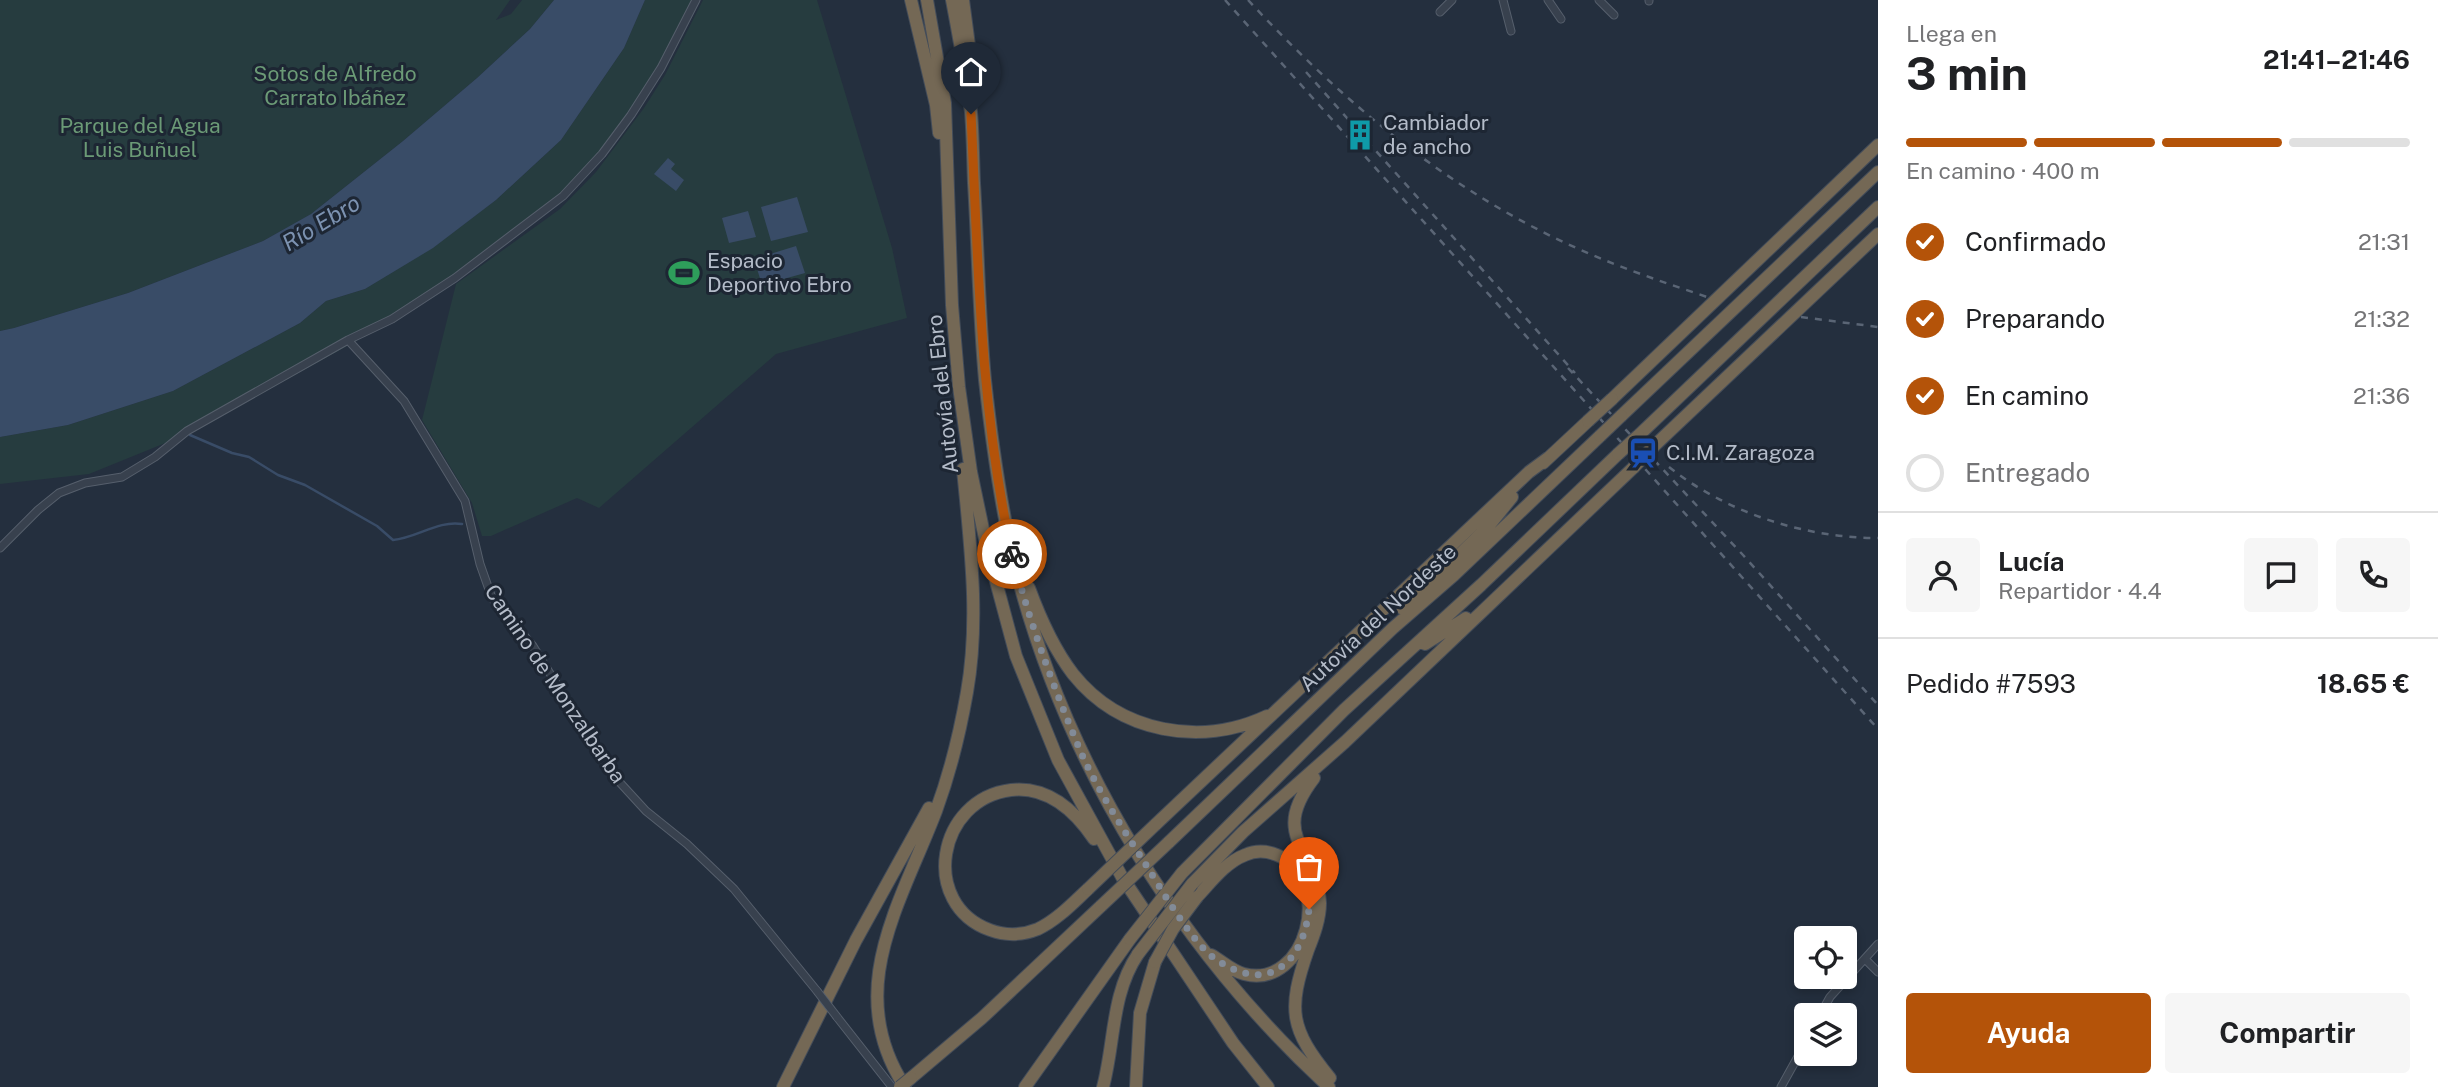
<!DOCTYPE html>
<html lang="es">
<meta charset="utf-8">
<style>
:root{--surface:#fff;--page:#f6f6f6;--text:#202124;--muted:#757577;--line:#e0e0e0;--accent:#b45309}
body{margin:0;font-family:"Public Sans",sans-serif;background:var(--page);color:var(--text);height:100vh;display:flex;flex-direction:column;font-size:26px;white-space:nowrap}
*{box-sizing:border-box;margin:0}
p{font-size:23px;color:var(--muted)}
.icon{flex:none;width:38px;height:38px;fill:none;stroke:currentColor;stroke-width:2;stroke-linecap:round;stroke-linejoin:round}
.map{position:relative;flex:1;overflow:hidden}
.sheet{display:flex;flex-direction:column;background:var(--surface);width:560px}
.sheet>*{flex:none}
.controls{position:absolute;left:1794px;top:926px;display:grid;gap:14px}
.controls a{display:grid;place-items:center;width:63px;height:63px;border-radius:7px;background:var(--surface);box-shadow:0 4px 10px #0003;font-size:35px}
.pin{position:absolute;display:grid;place-items:center;width:60px;height:60px;color:#fff;margin:-72px -30px;border-radius:50% 50% 50% 0;rotate:-45deg;box-shadow:0 0 7px #0007}
.pin .icon{rotate:45deg}
.courier{position:absolute;display:grid;place-items:center;width:70px;height:70px;margin:-35px;border:5px solid #b45309;border-radius:50%;background:#fff;color:#222;box-shadow:0 2px 9px #0007}
.overview em{font-style:normal;font-weight:700}
.overview div{display:flex;flex-direction:column-reverse}
.overview{display:flex;align-items:center;justify-content:space-between;height:119px;padding:0 28px}
h1{font-size:46px;font-weight:700;line-height:52px}
.bar{display:grid;grid-template-columns:repeat(4,1fr);gap:10px 7px;align-content:center;height:84px;padding:0 28px}
.bar i{height:9px;border-radius:5px;background:var(--line)}
.bar .current{background:var(--accent)}
.bar p{grid-column:span 4}
.line{display:flex;align-items:center;gap:18px;padding:0 28px;border-top:2px solid var(--line)}
.line div{flex:1}
.round{display:grid;place-items:center;flex:none;width:74px;height:74px;border-radius:7px;background:var(--page)}
ol{padding:0 28px;list-style:none}
li{display:flex;align-items:center;gap:21px;height:77px}
li p{margin-inline-start:auto}
li .icon{padding:7px;border-radius:50%;background:var(--accent);color:#fff;stroke-width:4}
li:last-child{color:var(--muted)}
li i{width:38px;height:38px;border:4px solid var(--line);border-radius:50%}
.primary-button{display:flex;gap:14px;margin-top:auto;padding:14px 28px}
.primary-button a{flex:1;height:80px;border-radius:7px;background:var(--accent);color:#fff;font-size:28px;font-weight:700;line-height:80px;text-align:center}
.primary-button a+a{background:var(--page);color:var(--text)}
main{display:flex;flex:1;min-height:0}
.map>svg:first-child{display:block}
.green{fill:#263c3f}
.water{fill:#394c67}
.lines{fill:none;stroke-linecap:round;stroke-linejoin:round}
.stream{stroke:#394c67;stroke-width:2.5}
.street-casing{stroke:#565f6c;stroke-width:9}
.highway-casing{stroke:#434c59;stroke-width:14}
.street{stroke:#38414e;stroke-width:7}
.highway{stroke:#746855;stroke-width:12}
.rail{stroke:#5a6575;stroke-width:2.5;stroke-dasharray:7 7;stroke-linecap:butt}
.street-bridge-casing{stroke:#565f6c;stroke-width:9;stroke-linecap:butt}
.highway-bridge-casing{stroke:#434c59;stroke-width:14;stroke-linecap:butt}
.street-bridge{stroke:#38414e;stroke-width:7}
.highway-bridge{stroke:#746855;stroke-width:12}
.done{stroke:#828b98;stroke-width:7;stroke-dasharray:0 12.6}
.route{stroke:#b45309;stroke-width:9}
.labels{text-anchor:middle;stroke-width:6;stroke-linejoin:round;paint-order:stroke}
.park-label{font-size:21px;fill:#6b9a76;stroke:#1d2633}
.poi-label{font-size:21px;fill:#b4bcc9;stroke:#1d2633;text-anchor:start}
.street-label{font-size:21px;fill:#b4bcc9;stroke:#1d2633}
.water-label{font-size:23px;font-style:italic;fill:#7c92b1;stroke:#1d2633}
</style>
<main>
<div class="map">
<svg width="1878" height="1087" viewBox="0 0 1878 1087">
<rect width="100%" height="100%" fill="#242f3e"/>
<path class="green" d="M 0,0 L 510,0 L 496,20 L 511,14 L 522,0 L 554,0 L 530,29 L 477,78 L 403,141 L 311,214 L 263,241 L 128,293 L 14,328 L 0,331 Z
M 645,0 L 696,0 L 631,115 L 563,196 L 412,310 L 190,433 L 89,474 L 0,484 L 0,437 L 68,425 L 173,391 L 300,323 L 326,301 L 365,289 L 434,247 L 496,200 L 561,140 L 624,48 Z
M 703,0 L 817,0 L 892,248 L 907,318 L 776,354 L 599,508 L 577,498 L 491,536 L 482,536 L 472,503 L 422,420 L 456,284 L 560,209 L 596,172 L 644,108 L 665,75 Z"/>
<path class="water" d="M 554,0 L 645,0 L 624,48 L 561,140 L 496,200 L 433,248 L 365,289 L 326,301 L 300,323 L 173,391 L 68,425 L 0,437 L 0,331 L 14,328 L 128,293 L 263,241 L 311,214 L 403,141 L 477,78 L 530,29 Z
M 668,158 L 675,164 L 671,169 L 684,180 L 676,191 L 654,174 Z
M 797,197 L 808,232 L 771,241 L 761,207 Z
M 748,211 L 756,237 L 729,243 L 722,218 Z
M 796,246 L 805,273 L 762,285 L 754,259 Z"/>
<g class="lines">
<path class="stream" d="M 190,435 L 232,453 L 249,457 L 278,475 L 305,485 L 377,526 L 393,540 C 417,538 438,520 462,524"/>
<g class="street-casing">
<path id="street" d="M 1503,0 L 1511,31
M 1548,0 L 1561,19
M 1599,0 L 1614,15
M 1649,0 L 1649,1
M 1440,12 L 1452,0
M 348,340 L 404,401 L 465,501 L 480,564 L 492,598 L 533,646 L 613,775 L 646,811 L 687,844 L 734,889 L 817,991
M 0,548 L 38,510 L 59,493 L 85,483 L 122,477 L 155,457 L 187,431 L 348,340 L 392,319 L 455,278 L 563,196 L 602,154 L 631,115 L 661,68 L 696,0
M 1865,959 L 1878,972
M 1820,1015 L 1830,997 L 1878,944
M 837,1017 L 892,1087
M 1781,1087 L 1806,1042"/>
</g>
<g class="highway-casing">
<path id="highway" d="M 911,0 L 936,105 L 939,133
M 927,0 L 945,103 L 952,305 L 959,387 L 971,472 L 987,548 L 1016,656 L 1058,760 L 1122,877 L 1233,1043 L 1268,1087
M 952,0 C 959,37 966,74 971,112 C 973,135 973,160 974,183 C 978,249 979,315 985,380 C 992,444 1001,511 1017,574 C 1068,769 1181,951 1329,1087
M 963,0 L 972,68
M 1612,399 L 1878,145
M 1621,416 L 1878,172
M 1638,436 L 1878,207
M 1654,446 L 1878,234
M 1543,463 L 1588,421
M 1029,588 C 1040,618 1053,648 1073,674 C 1120,733 1201,747 1267,716
M 1403,609 L 1487,528 L 1512,497
M 1425,644 L 1466,618
M 1314,778 C 1268,838 1317,847 1320,903 C 1320,919 1314,935 1308,950 C 1287,1010 1290,1029 1330,1078
M 1155,825 L 1529,472 L 1548,458
M 1168,843 L 1393,628 L 1454,575 L 1600,436
M 1182,873 L 1344,710 L 1481,585 L 1618,454
M 1192,884 L 1243,832 L 1345,742 L 1633,468
M 1088,889 C 1073,903 1057,920 1038,929 C 1023,935 1006,936 990,930 C 919,904 937,799 1011,790 C 1048,786 1075,811 1094,839
M 1197,897 C 1211,882 1226,862 1245,855 C 1256,850 1267,851 1277,855 C 1335,879 1307,990 1244,974 C 1232,971 1222,961 1211,955
M 911,1078 L 982,1018 L 1101,906
M 783,1087 L 856,940 L 929,808
M 905,1087 C 842,991 901,903 936,811 C 950,773 960,732 967,692 C 980,618 970,544 963,469
M 1025,1087 L 1130,939
M 1103,1087 C 1115,1042 1111,994 1138,954
M 1136,1087 L 1140,1013 L 1155,962"/>
</g>
<use href="#street" class="street"/>
<use href="#highway" class="highway"/>
<path class="rail" d="M 1225,0 L 1878,729
M 1248,0 C 1344,103 1451,193 1581,250 C 1623,269 1666,283 1710,298
M 1306,72 L 1355,127
M 1367,141 L 1575,373
M 1801,317 L 1878,327
M 1568,368 L 1743,555 L 1878,705
M 1669,467 C 1727,513 1805,538 1878,538"/>
<g class="street-bridge-casing">
<path id="street-bridge" d="M 817,991 L 837,1017"/>
</g>
<g class="highway-bridge-casing">
<path id="highway-bridge" d="M 1588,421 L 1612,399
M 1600,436 L 1621,416
M 1618,454 L 1638,436
M 1633,468 L 1654,446
M 1088,889 L 1155,825
M 1101,906 L 1168,843
M 1130,939 L 1182,873
M 1138,954 L 1192,884
M 1155,962 L 1173,929 L 1197,897
M 900,1087 L 911,1078"/>
</g>
<use href="#street-bridge" class="street-bridge"/>
<use href="#highway-bridge" class="highway-bridge"/>
</g>
<g class="lines">
<path class="done" d="M 1012,554 C 1029,621 1053,686 1080,750 C 1096,788 1124,830 1146,865 C 1163,892 1182,925 1203,948 C 1217,964 1248,980 1269,973 C 1296,964 1306,935 1309,909"/>
<path class="route" d="M 971,114 C 978,260 980,410 1012,554"/>
</g>
<defs>
<g id="building-bare" transform="scale(2.415)"><path d="M-4-6H4V6H1V3H-1V6H-4ZM-2.5-4.3h1.7v1.8h-1.7ZM.8-4.3h1.7v1.8H.8ZM-2.5-1h1.7V.8h-1.7ZM.8-1h1.7V.8H.8Z" fill="#0f9aa8" stroke="#1d2633" stroke-width="2.5" paint-order="stroke"/></g>
<g id="stadium-bare" transform="scale(2.415)"><path d="M0-5a6.5 5 0 1 0 0 10a6.5 5 0 1 0 0-10ZM-3.5-1.8h7v3.6h-7Z" fill="#2e9e5b" stroke="#1d2633" stroke-width="2.5" paint-order="stroke"/></g>
<g id="station-bare" transform="scale(2.415)"><path d="M-3-6H3Q5-6 5-4V2Q5 4 3 4L4.5 6H3L1.5 4h-3L-3 6H-4.5L-3 4Q-5 4-5 2V-4Q-5-6-3-6ZM-3.5-4v3h7v-3ZM-3.5 1v1.5H-2V1ZM2 1v1.5H3.5V1Z" fill="#1a4fb4" stroke="#1d2633" stroke-width="2.5" paint-order="stroke"/></g>
</defs>
<g fill-rule="evenodd">
<use href="#building-bare" x="1360" y="135"/>
<use href="#stadium-bare" x="684" y="273"/>
<use href="#station-bare" x="1643" y="453"/>
</g>
<g class="labels">
<g class="park-label">
<text x="335" y="81">Sotos de Alfredo<tspan x="335" dy="24">Carrato Ibáñez</tspan></text>
<text x="140" y="133">Parque del Agua<tspan x="140" dy="24">Luis Buñuel</tspan></text>
</g>
<g class="poi-label">
<text x="1383" y="130">Cambiador<tspan x="1383" dy="24">de ancho</tspan></text>
<text x="707" y="268">Espacio<tspan x="707" dy="24">Deportivo Ebro</tspan></text>
<text x="1666" y="460">C.I.M. Zaragoza</text>
</g>
<g class="street-label">
<text transform="translate(943 394) rotate(-96)" y="7">Autovía del Ebro</text>
<text transform="translate(1378 618) rotate(-43)" y="7">Autovía del Nordeste</text>
<text transform="translate(555 684) rotate(56)" y="7">Camino de Monzalbarba</text>
</g>
<g class="water-label">
<text transform="translate(321 223) rotate(-31)" y="8">Río Ebro</text>
</g>
</g>
</svg>
<div class="controls">
<a><svg class="icon" aria-label="locate" viewBox="0 0 24 24"><circle cx="12" cy="12" r="6"/><path d="M12 2v4M12 18v4M2 12h4M18 12h4"/></svg></a>
<a><svg class="icon" aria-label="layers" viewBox="0 0 24 24"><path d="M12 4l9 5-9 5-9-5zM3 14l9 5 9-5"/></svg></a>
</div>
<div class="pin" style="left:1309px;top:909px;background:#ea580c"><svg class="icon" aria-label="bag" viewBox="0 0 24 24"><path d="M5 8h14l-1 12H6zM9 8a3 3 0 0 1 6 0"/></svg></div>
<div class="pin" style="left:971px;top:114px;background:#1f2937"><svg class="icon" aria-label="home" viewBox="0 0 24 24"><path d="M3 11l9-7 9 7M6 9v11h12V9"/></svg></div>
<div class="courier" style="left:1012px;top:554px"><svg class="icon" aria-label="bike" viewBox="0 0 24 24"><circle cx="6" cy="16" r="4"/><circle cx="18" cy="16" r="4"/><path d="M6 16l4-8h5l3 8M10 8l3 8H6M13 5h3"/></svg></div>
</div>
<section class="sheet">
<div class="overview"><div><h1>3 min</h1><p>Llega en</p></div><em>21:41–21:46</em></div>
<div class="bar"><i class="current"></i><i class="current"></i><i class="current"></i><i></i><p>En camino · 400 m</p></div>
<ol>
<li><svg class="icon" aria-label="check" viewBox="0 0 24 24"><path d="M5 12l5 5 9-10"/></svg>Confirmado<p>21:31</p></li>
<li><svg class="icon" aria-label="check" viewBox="0 0 24 24"><path d="M5 12l5 5 9-10"/></svg>Preparando<p>21:32</p></li>
<li><svg class="icon" aria-label="check" viewBox="0 0 24 24"><path d="M5 12l5 5 9-10"/></svg>En camino<p>21:36</p></li>
<li><i></i>Entregado</li>
</ol>
<div class="line" style="height:126px"><a class="round"><svg class="icon" aria-label="person" viewBox="0 0 24 24"><circle cx="12" cy="8" r="4"/><path d="M4 21q1-7 8-7t8 7"/></svg></a><div><b>Lucía</b><p>Repartidor · 4.4</p></div><a class="round"><svg class="icon" aria-label="chat" viewBox="0 0 24 24"><path d="M4 5h16v11H9l-5 4z"/></svg></a><a class="round"><svg class="icon" aria-label="phone" viewBox="0 0 24 24"><path d="M5 4h4l2 5-3 2q2 4 5 5l2-3 5 2v4C11 20 4 13 5 4z"/></svg></a></div>
<div class="line" style="height:91px"><div>Pedido #7593</div><b>18.65 €</b></div>
<div class="primary-button"><a>Ayuda</a><a>Compartir</a></div>
</section>
</main>
